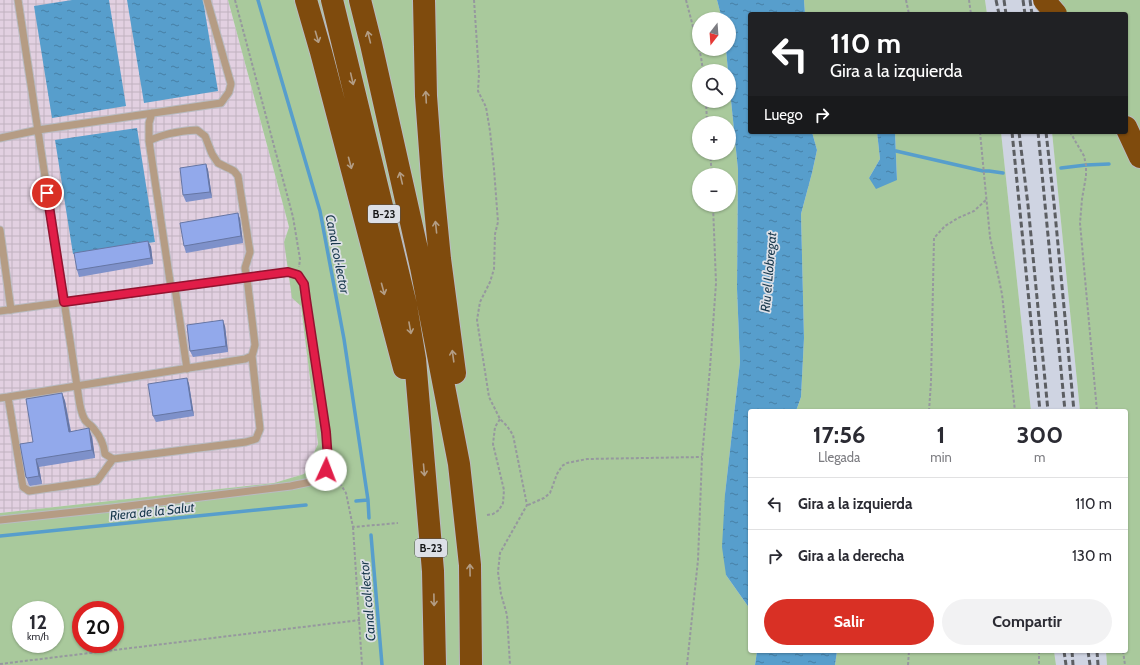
<!DOCTYPE html>
<html lang="es">
<meta charset="utf-8">
<style>
:root{--surface:#fff;--page:#f2f2f3;--text:#2b2b33;--muted:#7c7c81;--line:#e1e1e2;--accent:#d93025}
body{margin:0;font-family:Cabin,sans-serif;background:var(--page);color:var(--text);height:100vh;display:flex;flex-direction:column;font-size:15px;white-space:nowrap}
*{box-sizing:border-box;margin:0}
p{font-size:13px;color:var(--muted)}
.icon{flex:none;width:22px;height:22px;fill:none;stroke:currentColor;stroke-width:2;stroke-linecap:round;stroke-linejoin:round}
.map{position:relative;flex:1;overflow:hidden}
.side{position:absolute;left:748px;top:409px;width:380px;height:244px;display:flex;flex-direction:column;background:var(--surface);border-radius:4px;box-shadow:0 1px 3px #0004}
.side>*{flex:none}
.hud{position:absolute;left:748px;top:12px;width:380px;height:122px;border-radius:4px;box-shadow:0 1px 3px #0004;background:#202124;color:#fff;overflow:hidden}
.needle{width:26px;rotate:197deg}
.fabs{position:absolute;left:692px;top:12px;display:grid;gap:8px}
.fabs a{display:grid;place-items:center;width:44px;height:44px;border-radius:50%;background:var(--surface);box-shadow:0 1px 3px #0004;font-size:20px}
.speed{position:absolute;left:12px;top:601px;display:flex;gap:8px;font-size:20px;font-weight:700;text-align:center}
.speed>*{display:grid;place-content:center;width:52px;height:52px;border-radius:50%;background:var(--surface);box-shadow:0 1px 3px #0004;line-height:1}
.speed small{font-size:10px;font-weight:400}
.speed .limit{border:6px solid #d22;background:#fff;color:#111}
.pin{position:absolute;display:grid;place-items:center;width:34px;height:34px;color:#fff;margin:-17px;border:2px solid #fff;border-radius:50%;box-shadow:0 1px 4px #0007}
.me{position:absolute;width:44px;margin:-22px;rotate:2deg;stroke-linejoin:round;filter:drop-shadow(0 0 3px #0008)}
.turn{display:flex;align-items:center;gap:14px;height:84px;padding:0 16px;font-size:18px}
.turn .icon{width:52px;height:52px;stroke-width:2.5}
.turn b{display:block;font-size:28px;line-height:34px}
.then{display:flex;align-items:center;height:38px;padding:0 16px;background:#0003;gap:8px;font-size:15px}
.eta{display:flex;justify-content:space-evenly;align-items:center;height:68px;text-align:center}
.eta b{font-size:24px;font-weight:800;line-height:28px}
.button{display:flex;gap:8px;margin-top:auto;padding:8px 16px}
.button a{flex:1;height:46px;border-radius:24px;background:var(--accent);color:#fff;font-size:16px;font-weight:800;line-height:46px;text-align:center}
.button a+a{background:var(--page);color:var(--text)}
ul{padding:0;list-style:none}
li{display:flex;align-items:center;gap:12px;height:52px;padding:0 16px;border-top:1px solid var(--line)}
li div{flex:1}
li b{display:block;font-size:15px}
li em{font-style:normal}
.map>svg:first-child{display:block}
</style>
<div class="map">
<svg width="1140" height="665" viewBox="0 0 1140 665">
<defs>
<pattern id="industrial-grid" width="8" height="8" patternUnits="userSpaceOnUse"><rect width="8" height="8" fill="#e2d0e1"/><path d="M0 4h8M4 0v8" fill="none" stroke="#c1b2c0"/></pattern>
<pattern id="water-ripples" width="26" height="14" patternUnits="userSpaceOnUse"><rect width="26" height="14" fill="#579ecc"/><path d="M2 4q2-2 4 0t4 0M15 11q2-2 4 0t4 0" fill="none" stroke="#4780a5"/></pattern>
</defs>
<rect width="100%" height="100%" fill="#dde0e7"/>
<!-- built -->
<path fill="#cfd4e2" d="M985,0h52l2,14h-52z
M1001,132h51l28,279h-49z
M1054,651h52l1,14h-51z"/>
<!-- industrial -->
<path fill="url(#industrial-grid)" d="M0,0h228l53,197 8,30 -5,15 17,63 17,139 -14,30 -30,9 -274,30z"/>
<!-- green -->
<path fill="#a9c99c" fill-rule="evenodd" d="M228,0h489l5,19h-23v30h27l2,22h-29v30h30v-21l9,90 -1,119 3,73 -15,132 1,81 24,34v42h7l-2,14h-755v-152l274,-30 30,-9 14,-30 -17,-138 -9,-8 -8,-56 5,-15 -8,-30zM699,123h30v30h-30zM699,175h30v30h-30zM21,610h34v34h-34zM81,610h34v34h-34z
M804,0h181l2,14h-182z
M1037,0h103v665h-33l-1,-14h20v-240h-46l-28,-279h74v-118h-87z
M812,132h65l3,27 -11,19 28,2 -2,-48h106l30,279h-235l5,-14 3,-59 -3,-124 11,-41 5,-23z
M837,651h217l2,14h-221z"/>
<!-- water -->
<path fill="url(#water-ripples)" d="M72,0h37l17,106 -74,12 -18,-112z
M127,0h76l15,91 -74,12z
M717,0h87l1,14h-55v118h62l5,18 -5,23 -11,41 3,124 -3,59 -5,14h-46v198l-24,-34 -4,-28 3,-53 15,-132 -3,-73 1,-119 -9,-90v-9h-1l-2,-22h3v-30h-7z
M137,128l18,114 -82,12 -18,-114z
M877,132h18l2,48 -21,9 -7,-11 11,-19z
M757,651h80l-2,14h-80z"/>
<g fill="none" stroke-linecap="round" stroke-linejoin="round">
<!-- stream -->
<path stroke="#579ecc" stroke-width="3.5" d="M258,0l62,211 24,128 24,161 1,18
M896,151l87,20h6l14,2
M1061,168l25,-3 23,-1
M356,501l12,-1
M371,535l11,130
M0,536l306,-31"/>
<!-- service casing -->
<g stroke="#b9bbc1" stroke-width="9">
<path id="service" d="M152,113l-3,10v18l22,147
M0,138l38,-8 183,-27 8,-11 2,-8 -24,-84
M149,141c15,-8 32,-10 48,-11l8,6 7,18 6,9 16,8 4,5 12,76 -5,16 2,10 8,67 -3,11
M0,230l11,80
M175,288l12,81
M0,311l288,-39 10,3 6,9c6,39 11,78 17,116 2,15 10,58 5,70 -6,13 -24,13 -35,16l-179,22 -112,12
M8,397l15,90 6,4 68,-10 16,-22
M0,398l8,-1 237,-38 7,-3 8,73 -4,10 -10,3 -133,17 -8,-5c-1,-9 -5,-18 -11,-25 -3,-4 -7,-6 -9,-9 -6,-10 -6,-23 -8,-34l-59,-386"/>
</g>
<!-- motorway casing -->
<g stroke="#b9bbc1" stroke-width="24">
<path id="motorway" d="M306,0l15,52 83,316
M332,0l74,305 9,54 18,212 2,94
M360,0l11,44 50,223 38,197 11,101 1,100
M424,0l2,96 6,81 8,82 15,114
M1126,127l14,30"/>
</g>
<!-- path -->
<path stroke="#96989e" stroke-width="2" stroke-dasharray="3 2" stroke-linecap="butt" d="M235,0l58,217 7,42 -1,8
M474,0l5,74 -1,17 8,16 4,24 4,38 4,53 -3,12 -1,35 -4,13 -10,20 -3,18 12,77 11,22 7,7 6,9 14,70 -27,48 -2,19 3,22 6,21 3,50
M686,0l15,57 2,14
M906,0l3,14
M969,0l2,14
M706,101l1,22
M980,132l10,105 12,57 13,117
M1070,132l14,24 2,9v11l-4,23 -2,24 17,188
M710,153l2,22
M929,411l2,-29 3,-144 11,-12 13,-8 16,-7 13,-12
M330,480l11,5 5,8 7,34 45,-4
M528,505l16,-7 6,-5 7,-19 5,-8 5,-3 20,-4 115,-2
M487,515l6,-1 6,-4 4,-7 1,-13 -11,-46 2,-17 5,-8
M353,527l9,138
M1039,651v14
M1123,651l2,14
M0,664l360,-44
M687,665l11,-105 4,-103 8,-89 6,-85 -3,-78
M908,665l1,-14"/>
<!-- service -->
<use href="#service" stroke="#b59c84" stroke-width="7"/>
<!-- motorway -->
<use href="#motorway" stroke="#7f4b0d" stroke-width="22"/>
<!-- rail -->
<path stroke="#5c5e62" stroke-width="3" stroke-dasharray="6 3" stroke-linecap="butt" d="M996,0l3,14
M1004,0l2,14
M1023,0l2,14
M1030,0l2,14
M1012,132l28,279
M1019,132l9,73 20,206
M1038,132l27,279
M1046,132l8,71 20,208
M1064,651l2,14
M1072,651l1,14
M1088,651l2,14
M1097,651l1,14"/>
<!-- motorway-bridge casing -->
<g stroke="#b9bbc1" stroke-width="24" stroke-linecap="butt">
<path id="motorway-bridge" d="M1044,0l12,14"/>
</g>
<!-- motorway-bridge -->
<use href="#motorway-bridge" stroke="#7f4b0d" stroke-width="22"/>
</g>
<!-- wall -->
<path fill="#7e91ca" d="M206,164l2,6 4,28 -26,4 -3,-7z
M238,213l2,6 3,24 -57,10 -2,-7z
M148,241l3,6 2,17 -74,13 -2,-7z
M225,326l3,26 -35,5 -3,-6z
M187,378l2,6 5,32 -38,6 -3,-6z
M62,393l3,8 6,30 21,6 3,21 -56,9 3,17 -12,2 -1,-1 -3,-8z"/>
<!-- shaded-wall -->
<path fill="#6676a4" d="M206,164l2,6 4,28 -2,-6z
M238,213l2,6 3,24 -2,-7z
M148,241l3,6 2,17 -2,-6z
M223,320l2,6 3,26 -2,-6z
M187,378l2,6 5,32 -2,-6z
M62,393l3,8 7,39 -3,-8z
M89,428l3,9 3,21 -3,-8z
M36,459l3,8 3,17 -3,-8z"/>
<!-- building -->
<path fill="#92a9eb" stroke="#6676a4" d="M206,164l4,28 -27,3 -3,-27z
M238,213l3,23 -57,10 -4,-23z
M148,241l3,17 -74,12 -3,-17z
M223,320l3,26 -36,5 -3,-26z
M187,378l5,32 -39,6 -5,-32z
M62,393l7,39 20,-4 3,22 -56,9 3,17 -12,2 -1,-1 -6,-33 13,-2 -7,-43z"/>
<!-- one-way arrows -->
<defs><path id="oneway-shaft" d="M-6 0H5M1.5-3L5.5 0L1.5 3" fill="none" stroke-width="1.6" stroke-linecap="round" stroke-linejoin="round"/></defs>
<g stroke="#b39d85">
<use href="#oneway-shaft" transform="translate(317 37) rotate(74)"/>
<use href="#oneway-shaft" transform="translate(369 37) rotate(-104)"/>
<use href="#oneway-shaft" transform="translate(352 79) rotate(77)"/>
<use href="#oneway-shaft" transform="translate(426 97) rotate(-93)"/>
<use href="#oneway-shaft" transform="translate(350 163) rotate(75)"/>
<use href="#oneway-shaft" transform="translate(401 178) rotate(-103)"/>
<use href="#oneway-shaft" transform="translate(436 227) rotate(-96)"/>
<use href="#oneway-shaft" transform="translate(383 289) rotate(75)"/>
<use href="#oneway-shaft" transform="translate(410 328) rotate(80)"/>
<use href="#oneway-shaft" transform="translate(453 356) rotate(-98)"/>
<use href="#oneway-shaft" transform="translate(424 470) rotate(85)"/>
<use href="#oneway-shaft" transform="translate(470 570) rotate(-91)"/>
<use href="#oneway-shaft" transform="translate(434 600) rotate(89)"/>
</g>
<g fill="none" stroke-linecap="round" stroke-linejoin="round">
<!-- route casing -->
<g stroke="#92132f" stroke-width="10">
<path id="route" d="M47,193l17,109 224,-30 10,3 6,9 2,15 20,133 2,28 -2,10"/>
</g>
<!-- route -->
<use href="#route" stroke="#e11d48" stroke-width="7"/>
</g>
<g text-anchor="middle" stroke-width="3.5" stroke-linejoin="round" paint-order="stroke">
<!-- shield labels -->
<g fill="#dde0e7" stroke="#505155" stroke-width="1">
<rect x="368" y="205" width="32" height="18" rx="3"/>
<rect x="415" y="539" width="32" height="18" rx="3"/>
</g>
<g font-size="11" font-weight="bold" fill="#131416">
<text x="384" y="218">B-23</text>
<text x="431" y="552">B-23</text>
</g>
<!-- water labels -->
<g font-size="13" font-style="italic" fill="#19394d" stroke="#dde0e7">
<text transform="translate(338 254) rotate(79)" y="5">Canal col·lector</text>
<text transform="translate(768 272) rotate(-85)" y="5">Riu el Llobregat</text>
<text transform="translate(152 511) rotate(-6)" y="5">Riera de la Salut</text>
<text transform="translate(367 601) rotate(-95)" y="5">Canal col·lector</text>
</g>
</g>
</svg>
<div class="fabs">
<a><svg class="needle" viewBox="-14 -14 28 28"><path d="M0-13l5 13h-10z" fill="#e53935"/><path d="M0 13l5-13h-10z" fill="#7c7c81"/></svg></a>
<a><svg class="icon" aria-label="search" viewBox="0 0 24 24"><circle cx="10" cy="10" r="6"/><path d="M15 15l6 6"/></svg></a>
<a>+</a>
<a>−</a>
</div>
<div class="speed"><div>12<small>km/h</small></div><div class="limit">20</div></div>
<div class="pin" style="left:47px;top:193px;background:#d93025"><svg class="icon" aria-label="arrive" viewBox="0 0 24 24"><path d="M6 21V4h12l-3 4 3 4H6"/></svg></div>
<svg class="me" style="left:326px;top:470px" viewBox="-20 -20 40 40"><circle r="19" fill="#fff"/><path d="M0-13L10 11 0 6-10 11z" fill="#e11d48"/></svg>
<div class="hud">
<div class="turn"><svg class="icon" aria-label="left" viewBox="0 0 24 24"><path d="M17 20v-9H6M10 6l-5 5 5 5"/></svg><div><b>110 m</b>Gira a la izquierda</div></div>
<div class="then">Luego<svg class="icon" aria-label="right" viewBox="0 0 24 24"><path d="M7 20v-9h11M14 6l5 5-5 5"/></svg></div>
</div>
<section class="side">
<div class="eta">
<div><b>17:56</b><p>Llegada</p></div>
<div><b>1</b><p>min</p></div>
<div><b>300</b><p>m</p></div>
</div>
<ul>
<li><svg class="icon" aria-label="left" viewBox="0 0 24 24"><path d="M17 20v-9H6M10 6l-5 5 5 5"/></svg><div><b>Gira a la izquierda</b></div><em>110 m</em></li>
<li><svg class="icon" aria-label="right" viewBox="0 0 24 24"><path d="M7 20v-9h11M14 6l5 5-5 5"/></svg><div><b>Gira a la derecha</b></div><em>130 m</em></li>
</ul>
<div class="button"><a>Salir</a><a>Compartir</a></div>
</section>
</div>
